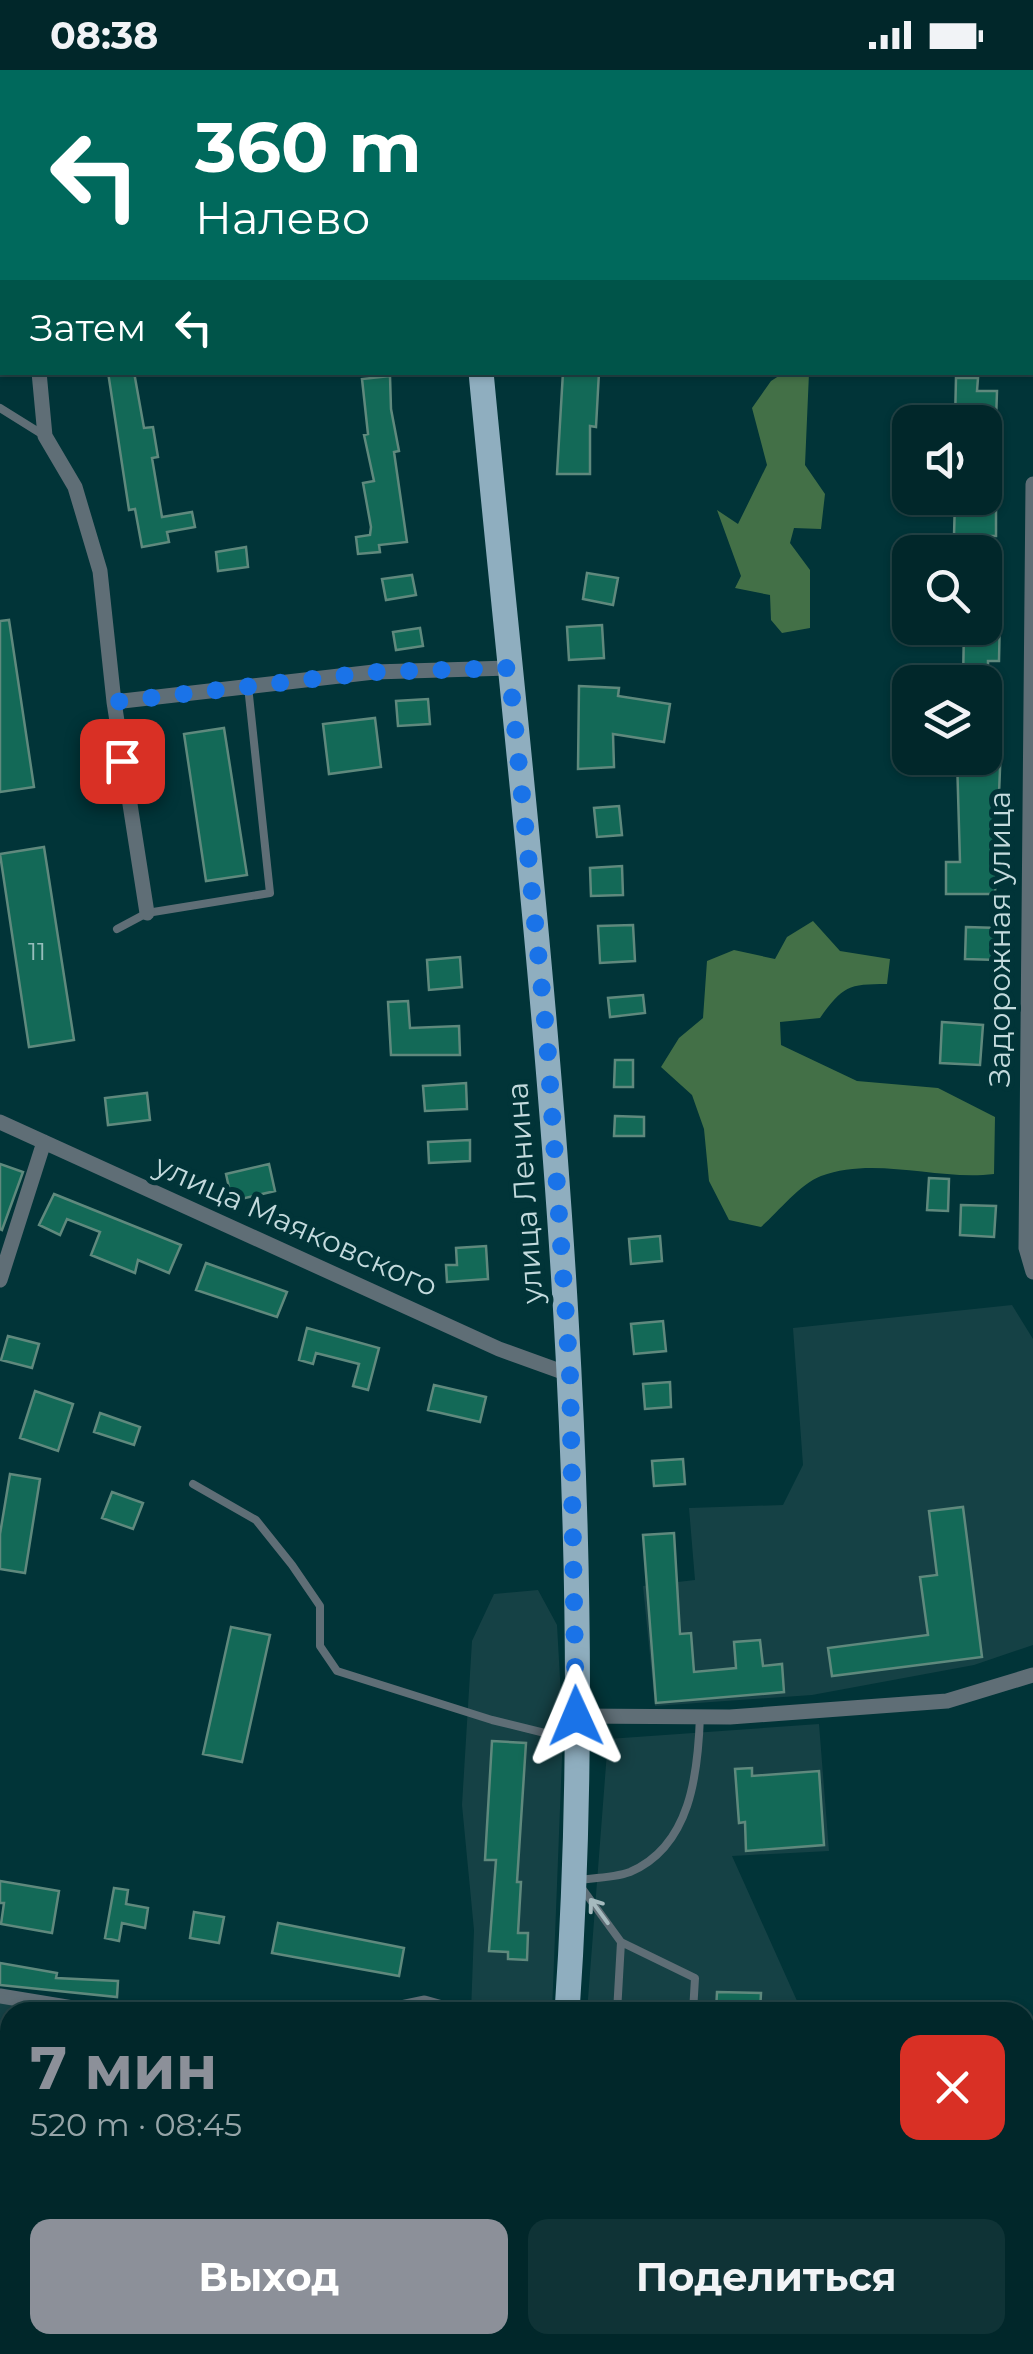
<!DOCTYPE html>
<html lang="ru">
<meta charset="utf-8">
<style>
:root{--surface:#01272a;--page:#0f3336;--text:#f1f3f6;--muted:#96a5a8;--line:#234447;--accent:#8c9099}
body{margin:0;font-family:Montserrat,sans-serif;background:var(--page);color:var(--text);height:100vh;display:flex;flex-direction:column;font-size:38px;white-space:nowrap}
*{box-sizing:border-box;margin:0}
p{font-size:32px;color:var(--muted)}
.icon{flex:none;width:55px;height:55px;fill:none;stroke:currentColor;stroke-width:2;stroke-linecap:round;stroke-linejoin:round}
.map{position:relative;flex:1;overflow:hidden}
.details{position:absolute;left:0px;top:1932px;width:1035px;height:352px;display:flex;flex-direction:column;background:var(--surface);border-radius:30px 30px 0 0;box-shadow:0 2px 8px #0004,0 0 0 2px var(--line)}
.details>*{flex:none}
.top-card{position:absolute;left:0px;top:0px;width:1035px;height:305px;box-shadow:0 2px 8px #0004,0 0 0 2px var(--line);background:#00695c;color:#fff;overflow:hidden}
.fabs{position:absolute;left:892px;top:335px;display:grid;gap:20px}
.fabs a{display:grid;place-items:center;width:110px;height:110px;border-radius:20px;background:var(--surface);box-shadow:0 2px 8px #0004,0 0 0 2px var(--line);font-size:50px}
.pin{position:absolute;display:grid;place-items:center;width:85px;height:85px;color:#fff;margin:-42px;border-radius:20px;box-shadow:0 5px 15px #0006}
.me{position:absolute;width:110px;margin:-55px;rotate:359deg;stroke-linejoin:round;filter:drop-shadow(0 0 8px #0008)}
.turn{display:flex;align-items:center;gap:35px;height:210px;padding:0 30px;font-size:45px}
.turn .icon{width:130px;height:130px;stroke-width:2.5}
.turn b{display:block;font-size:70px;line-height:85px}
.then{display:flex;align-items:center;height:95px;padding:0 30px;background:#0003;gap:20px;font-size:38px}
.round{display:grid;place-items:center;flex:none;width:105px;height:105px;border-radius:20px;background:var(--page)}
.summary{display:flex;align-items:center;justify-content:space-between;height:170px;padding:0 30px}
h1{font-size:60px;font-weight:700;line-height:75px;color:var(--accent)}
.action{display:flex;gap:20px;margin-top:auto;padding:20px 30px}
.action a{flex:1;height:115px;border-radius:20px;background:var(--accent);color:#fff;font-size:40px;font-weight:700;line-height:115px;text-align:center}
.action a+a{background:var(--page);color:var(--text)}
.status{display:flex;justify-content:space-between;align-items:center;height:70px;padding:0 50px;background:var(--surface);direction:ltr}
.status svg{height:28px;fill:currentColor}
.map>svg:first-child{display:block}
</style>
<div class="status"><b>08:38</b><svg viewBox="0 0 49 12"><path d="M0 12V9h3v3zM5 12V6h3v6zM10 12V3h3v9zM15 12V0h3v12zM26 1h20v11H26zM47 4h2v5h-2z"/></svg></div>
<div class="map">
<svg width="1033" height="2284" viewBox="0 0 1033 2284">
<rect width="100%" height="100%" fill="#013438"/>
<!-- built -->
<path fill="#154145" d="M1012,1235l21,34v306l-59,20 -162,30 -157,11 -12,-120 52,-6 -6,-72 94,-3 20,-40 -10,-137z
M538,1520l19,35 6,107 -11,280h-81l3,-82 -12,-125 10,-164 22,-47z
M819,1654l10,127 -97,5 70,156h-215l21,-273z
M0,1932l64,10h-54v333h186l-1,9h-195z"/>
<!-- forest -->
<path fill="#437047" d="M785,302l24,1 -4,92 20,29 -4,35 -27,-1 -4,15 20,27v58l-28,5 -11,-13 -1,-25 -35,-7 6,-12 -24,-66 21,14 29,-59 -15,-57 19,-27z
M813,851l27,30 50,8 -3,25c-39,0 -44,2 -67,34l-40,4 1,23 76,36 81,7 57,29 -1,57c-56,7 -118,-18 -173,2 -21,8 -43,36 -60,51l-32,-7 -20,-39 -5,-52 -12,-34 -31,-28 18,-29 24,-20 4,-57 27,-11 41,9 12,-22z"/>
<!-- building -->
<path fill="#136957" stroke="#5f897d" stroke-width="2.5" d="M108,302h26l10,56 9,-1 5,30 -6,1 10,59 30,-5 3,15 -28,5 2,10 -27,5 -7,-38 -6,1z
M563,302h36l-3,55 -6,-1v48h-33z
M390,306l1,33 8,42 -5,1 13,90 -28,3 1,7 -22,2 -2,-17 14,-2 1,-8 -8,-44 11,-2 -10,-46 4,-1 -6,-55z
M956,308h22l-1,13h20l-1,31h-41z
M955,429h41v37h-42z
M246,477l2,20 -30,4 -2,-19z
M985,493l16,1 -2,97h-11v21h-25l1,-54h21z
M587,503l31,5 -5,27 -30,-6z
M412,505l4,20 -30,5 -4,-21z
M9,550l25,167 -34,5v-171z
M602,555l2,33 -35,2 -2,-33z
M420,558l3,18 -27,4 -3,-18z
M579,616l40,2 -1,8 52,8 -6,38 -51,-8 1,33 -36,2z
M428,629l2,25 -32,2 -2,-25z
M375,648l6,49 -52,7 -6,-50z
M1002,649l-7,175h-49v-32h14l-3,-104h28v-38z
M224,658l23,147 -41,6 -22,-147z
M619,736l3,29 -25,2 -3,-29z
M44,777l30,193 -45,7 -29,-193z
M622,796l1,29 -32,1 -1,-28z
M633,855l2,36 -35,2 -2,-37z
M966,857l33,1 -1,32 -33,-1z
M460,887l2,30 -33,3 -2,-30z
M643,925l2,18 -35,4 -2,-19z
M408,931l2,27 49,-2 1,29h-69l-3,-53z
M942,952l41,3 -3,40 -40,-2z
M615,990h18v27h-19z
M466,1013l1,26 -42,2 -2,-25z
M147,1023l3,27 -42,5 -3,-27z
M615,1046l29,1v19h-30z
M470,1070v21l-41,2 -1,-21z
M0,1094l23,8 -21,58 -2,-1z
M269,1094l6,27 -43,10 -6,-27z
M929,1108l20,1 -1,32 -21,-1z
M54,1124l127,51 -12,28 -31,-13 -3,13 -44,-18 9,-23 -33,-13 -7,16 -21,-10z
M961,1135l35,1 -2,31 -34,-2z
M660,1166l2,25 -31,3 -2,-25z
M486,1176l2,33 -41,3 -1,-17h11l-1,-17z
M206,1193l81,29 -10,25 -81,-27z
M663,1251l3,30 -32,3 -3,-30z
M307,1258l72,20 -11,42 -15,-4 6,-22 -43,-11 -3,11 -14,-4z
M8,1266l31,8 -7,24 -31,-8z
M670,1312l1,25 -26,2 -2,-25z
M434,1315l52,12 -6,25 -52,-12z
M35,1321l38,13 -15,47 -38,-13z
M100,1343l40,14 -6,18 -40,-13z
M683,1389l2,25 -31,2 -2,-25z
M10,1404l30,5 -15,94 -25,-4v-35z
M112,1422l31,11 -10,26 -31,-11z
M963,1437l19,150 -150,19 -4,-28 100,-13 -8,-58 17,-2 -8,-64z
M674,1463l6,101 11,-1 3,39 42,-4 -2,-26 26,-2 3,26 19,-2 2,28 -128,11 -13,-168z
M231,1557l39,8 -28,127 -39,-8z
M492,1671l34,2 -9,139h4l-3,51h10l-1,27 -19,-1v-7l-19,-1 7,-91h-11z
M752,1698v8l67,-5 5,74 -78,6 -1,-29 -6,1 -4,-54z
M0,1811l59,10 -7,42 -51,-9 3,-21h-4z
M114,1818l14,2 -2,14 22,4 -3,20 -23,-5 -3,18 -14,-3z
M194,1842l30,5 -5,26 -29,-5z
M278,1853l126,25 -5,28 -127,-23z
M0,1893l57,10 -1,5 62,3 -1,16 -117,-12z
M717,1922l44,1 -1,19h-44z"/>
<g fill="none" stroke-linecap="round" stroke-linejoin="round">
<!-- lane -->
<path stroke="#5f6e76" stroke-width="8" d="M0,338l45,28
M117,859l30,-16 123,-20 -22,-207
M193,1414l63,36 36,45 28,41v40l17,25 155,49 81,20
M621,1872l74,36 -2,34
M617,1942l4,-70 -45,-62c17,-2 38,-2 54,-8 61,-26 68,-99 70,-156"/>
<!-- street -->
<path stroke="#5f6e76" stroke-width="15" d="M39,302l6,64 30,51 25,84 14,131 33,211
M1033,414l-7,764 7,24
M114,632l260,-30 135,-4
M0,1052l499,227 72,26
M0,1210l44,-138
M576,1646l154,1 217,-16 86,-26
M0,1926l97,16
M381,1942l43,-9 32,9
M430,2284l1,-9"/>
<!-- primary -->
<path stroke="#8faebf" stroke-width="25" d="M451,0v2
M481,302c52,545 124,1093 86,1640
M536,2284l1,-9"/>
</g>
<!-- one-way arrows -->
<defs><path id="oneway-shaft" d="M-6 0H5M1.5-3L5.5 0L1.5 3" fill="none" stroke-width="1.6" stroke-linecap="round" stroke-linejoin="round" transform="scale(2.5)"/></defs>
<use stroke="#a5babe" href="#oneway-shaft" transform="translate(599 1841) rotate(-126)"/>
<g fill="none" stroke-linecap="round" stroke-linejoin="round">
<!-- route -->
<path stroke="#1a73e8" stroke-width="18" stroke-dasharray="0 32.4" d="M122,691l-8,-59 260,-30 135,-4 38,372 23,335 6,341"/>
</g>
<g text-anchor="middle" stroke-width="10" stroke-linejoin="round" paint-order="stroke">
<!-- number labels -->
<g font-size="25" fill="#97bebc">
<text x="37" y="890">11</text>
</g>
<!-- street labels -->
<g font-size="30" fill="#c3dadd" stroke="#013438">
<text transform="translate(1000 869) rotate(-90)" y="10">Задорожная улица</text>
<text transform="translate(525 1123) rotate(-94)" y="10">улица Ленина</text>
<text transform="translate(296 1156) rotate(24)" y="10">улица Маяковского</text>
</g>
</g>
</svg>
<div class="fabs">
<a><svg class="icon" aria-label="sound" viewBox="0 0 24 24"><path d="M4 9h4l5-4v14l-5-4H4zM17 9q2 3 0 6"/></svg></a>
<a><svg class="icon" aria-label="search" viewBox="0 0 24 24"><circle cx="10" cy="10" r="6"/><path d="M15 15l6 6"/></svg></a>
<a><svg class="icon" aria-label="layers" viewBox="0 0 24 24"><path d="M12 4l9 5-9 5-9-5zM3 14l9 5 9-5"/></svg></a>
</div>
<div class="pin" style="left:122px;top:691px;background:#d93025"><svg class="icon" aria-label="arrive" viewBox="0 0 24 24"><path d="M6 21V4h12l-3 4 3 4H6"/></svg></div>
<svg class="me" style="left:576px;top:1646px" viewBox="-20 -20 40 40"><path d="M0-17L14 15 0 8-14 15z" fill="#1a73e8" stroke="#fff" stroke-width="4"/></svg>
<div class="top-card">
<div class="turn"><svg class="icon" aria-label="left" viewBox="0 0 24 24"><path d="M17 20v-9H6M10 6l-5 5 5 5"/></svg><div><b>360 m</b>Налево</div></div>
<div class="then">Затем<svg class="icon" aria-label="left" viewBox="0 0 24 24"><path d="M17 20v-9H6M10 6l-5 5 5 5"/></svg></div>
</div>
<section class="details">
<div class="summary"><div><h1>7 мин</h1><p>520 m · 08:45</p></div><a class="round" style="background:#d93025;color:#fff"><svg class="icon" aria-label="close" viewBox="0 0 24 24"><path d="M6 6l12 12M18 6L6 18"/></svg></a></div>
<div class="action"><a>Выход</a><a>Поделиться</a></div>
</section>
</div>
